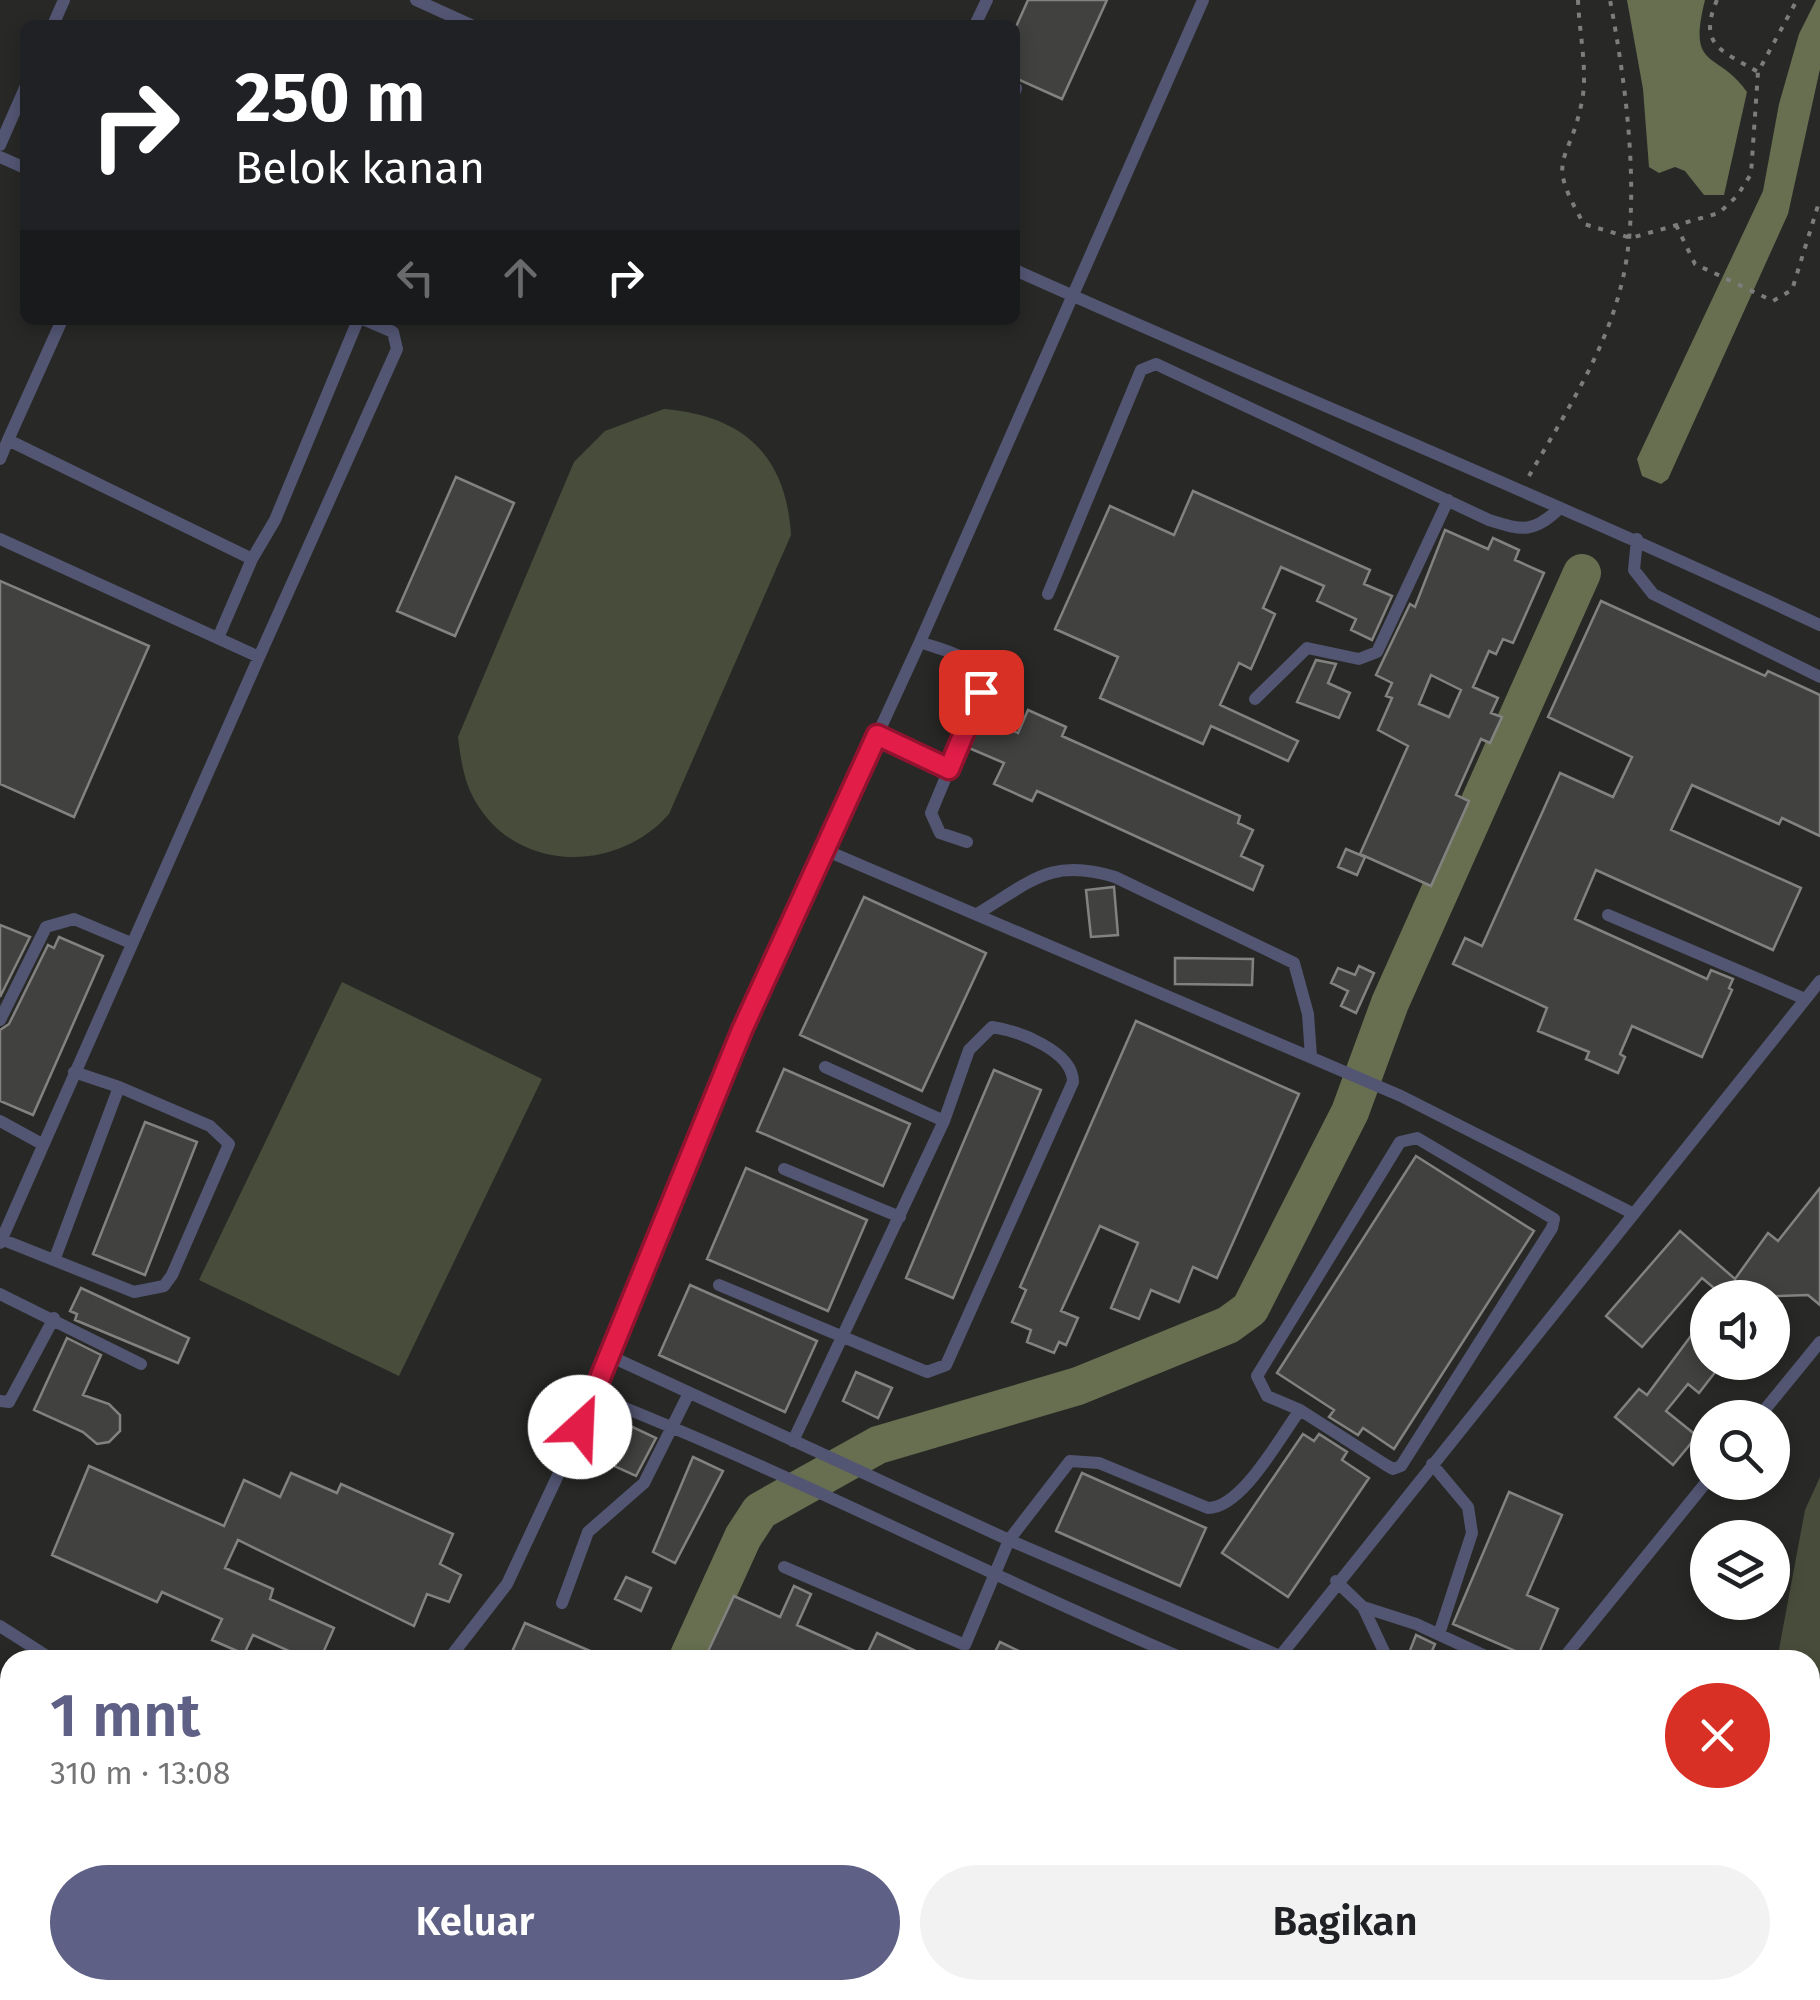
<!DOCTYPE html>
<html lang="id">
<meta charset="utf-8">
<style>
:root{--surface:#fff;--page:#f2f2f2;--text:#202124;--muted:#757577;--accent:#5e6185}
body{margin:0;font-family:"Fira Sans",sans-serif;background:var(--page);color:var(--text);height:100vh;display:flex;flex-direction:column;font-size:38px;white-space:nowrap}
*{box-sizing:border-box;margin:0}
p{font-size:32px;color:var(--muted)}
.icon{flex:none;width:55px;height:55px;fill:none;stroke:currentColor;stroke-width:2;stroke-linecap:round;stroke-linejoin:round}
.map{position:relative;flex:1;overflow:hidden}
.side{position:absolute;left:0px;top:1650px;width:1820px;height:350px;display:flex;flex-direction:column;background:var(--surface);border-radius:30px 30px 0 0;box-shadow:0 5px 15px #0003}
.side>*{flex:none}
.guide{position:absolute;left:20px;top:20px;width:1000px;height:305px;border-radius:15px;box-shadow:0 5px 15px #0003;background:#202124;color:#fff;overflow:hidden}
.controls{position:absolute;left:1690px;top:1280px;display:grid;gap:20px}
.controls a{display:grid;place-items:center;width:100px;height:100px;border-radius:50%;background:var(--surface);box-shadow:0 5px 15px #0003;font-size:50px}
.pin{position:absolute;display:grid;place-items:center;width:85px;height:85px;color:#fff;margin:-42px;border-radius:20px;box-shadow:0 5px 15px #0006}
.me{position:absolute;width:110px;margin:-55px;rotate:25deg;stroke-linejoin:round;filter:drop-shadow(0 0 8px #0008)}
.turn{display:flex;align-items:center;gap:35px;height:210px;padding:0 50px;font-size:45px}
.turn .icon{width:130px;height:130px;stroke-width:2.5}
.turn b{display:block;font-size:70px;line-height:85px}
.lanes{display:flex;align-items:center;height:95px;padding:0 50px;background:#0003;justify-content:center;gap:50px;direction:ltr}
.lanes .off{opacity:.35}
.round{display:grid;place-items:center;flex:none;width:105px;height:105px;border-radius:52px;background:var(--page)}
.overview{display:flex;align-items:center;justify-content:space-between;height:170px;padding:0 50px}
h1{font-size:60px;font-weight:600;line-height:75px;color:var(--accent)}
.button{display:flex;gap:20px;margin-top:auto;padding:20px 50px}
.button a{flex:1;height:115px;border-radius:60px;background:var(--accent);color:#fff;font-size:40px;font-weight:600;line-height:115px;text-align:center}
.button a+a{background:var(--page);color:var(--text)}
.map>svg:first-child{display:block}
</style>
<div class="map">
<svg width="1820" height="2000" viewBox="0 0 1820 2000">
<rect width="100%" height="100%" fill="#282926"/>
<!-- green -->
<path fill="#484d3b" d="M664,409c80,7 122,46 127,126l-122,279c-51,58 -149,60 -192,-10 -13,-21 -16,-43 -19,-67l116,-275 31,-31z
M342,982l200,97 -143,297 -200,-96z
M1820,1477v485l-10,3v-305h-33l28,-150z
M1532,1990h242l-6,10h-238z"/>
<!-- water -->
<path fill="#676f50" d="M1627,0h78c-18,72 12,49 42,92l-23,103h-20l-19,-24 -10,-4 -16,6 -10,-6 -6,-78z
M1816,0h4v69l-32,145 -120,265 -7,5 -19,-8 -5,-17 126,-268 16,-87 20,-70z
M1820,1774v73l-10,3v-66z
M1642,1990h39l-3,10h-40z"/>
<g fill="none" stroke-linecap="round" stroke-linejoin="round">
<!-- river -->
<path stroke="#676f50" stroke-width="38" d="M687,1660l56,-123 17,-26 118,-66 200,-59 150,-61 22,-16 100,-197 40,-109 192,-430
M382,2000l5,-10
M1801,2000l7,-10"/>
</g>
<!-- building -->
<path fill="#41423f" stroke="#828380" stroke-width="2.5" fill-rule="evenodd" d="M1028,0h79l-45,99 -47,-21v-49z
M456,477l58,26 -59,133 -58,-25z
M1193,491l177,79 -6,14 28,12 -20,44 -21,-10 5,-11 -39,-18 7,-15 -43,-19 -18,41 12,6 -24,55 -12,-6 -19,42 78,36 -10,20 -77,-35 -8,18 -103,-46 18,-41 -63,-28 55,-123 64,29z
M1445,530l43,19 5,-11 26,12 -4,10 29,13 -31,70 -10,-4 -7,15 -7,-3 -16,36 25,11 -7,15 11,4 -12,26 -9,-4 -25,56 13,6 -38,85 -71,-32 48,-108 -30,-16 14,-32 -6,-2 6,-13 -16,-8 34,-71 5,3zM1431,675l30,15 -12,27 -30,-13z
M0,581l149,65 -75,171 -74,-33z
M1601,601l164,75 3,-5 52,24v141l-38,-18 -3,6 -87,-39 -21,45 130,58 -28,62 -177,-80 -21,49 132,60 4,-9 22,9 -4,9 3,2 -30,67 -70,-31 -12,28 5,3 -7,16 -32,-14 3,-7 -51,-21 9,-23 -94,-44 12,-26 17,8 78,-173 53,24 19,-40 -84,-40z
M1316,660l20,4 -8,19 22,10 -11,25 -42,-16z
M1028,710l38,17 -4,9 178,80 -2,7 15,7 -12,26 22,10 -10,24 -216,-99 -5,10 -38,-17 10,-21 -35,-15 13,-31 36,16z
M1346,849l19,8 -8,18 -19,-8z
M1114,887l4,48 -27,2 -5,-47z
M864,897l122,56 -64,138 -122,-56z
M0,925l30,12 -30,60z
M59,937l44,19 -70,159 -33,-14v-71l9,-6 39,-79 6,3z
M1175,958l78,1 -1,26 -77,-1z
M1359,966l15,7 -18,40 -15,-7 7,-15 -17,-8 7,-15 17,7z
M1136,1021l163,73 -82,184 -24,-11 -14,35 -28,-12 -12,29 -28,-11 27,-65 -38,-17 -39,85 17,7 -12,27 -7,-3 -5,11 -27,-11 4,-12 -19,-8 14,-32 -6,-3z
M784,1069l126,55 -27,62 -126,-55z
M994,1070l47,20 -88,208 -47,-20z
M145,1122l52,20 -52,133 -52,-21z
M1416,1156l118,75 -140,218 -31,-21 -5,7 -29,-18 5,-7 -57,-37z
M746,1168l121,52 -39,91 -121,-52z
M1820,1188v117l-12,-10 -82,3 -24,-20 -60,69 -36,-31 74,-85 55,48 33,-46 10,8z
M690,1285l127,56 -32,71 -126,-57z
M81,1288l108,50 -11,25 -103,-43 2,-6 -7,-3z
M1708,1313v49h15l-24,31 -11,-9 -22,27 31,25 -24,29 -58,-48 24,-28 8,6z
M67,1338l34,17 -18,40 26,9 11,11v16l-11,11 -12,2 -14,-12 -49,-22z
M856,1372l36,16 -14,30 -35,-17z
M624,1423l32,15 -20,38 -31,-14z
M1303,1434l11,7 5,-7 28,18 -5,8 27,18 -81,119 -66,-44z
M693,1457l30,14 -48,92 -22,-11z
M89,1466l135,60 20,-46 36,17 11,-24 46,20 4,-9 112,50 -13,30 21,11 -12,27 -22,-8 -13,32 -176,-86 -13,28 48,21 -3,10 64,29 -14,32h-11l-56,-25 -9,19 -32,-14 10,-21 -60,-27 -5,10 -105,-47z
M1082,1473l124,55 -26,58 -124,-55z
M1509,1492l53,23 -35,80 31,14 -22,51 -83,-36z
M626,1577l25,11 -10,23 -26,-12z
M794,1586l17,8 -14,31 69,31 11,-23 58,27h-231l30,-64 46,21z
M525,1623l86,37h-87l-13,-6z
M1416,1635l19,9 -7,16 -19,-7z
M1000,1642l38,18h-47z"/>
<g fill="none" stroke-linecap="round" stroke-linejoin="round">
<!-- path -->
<path stroke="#7d7d7b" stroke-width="4" stroke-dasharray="5 8" stroke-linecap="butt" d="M1578,0c1,31 10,71 4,101 -13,66 -38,54 2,123l47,14 88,-25 18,-17 14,-22 7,-102 39,-72
M1717,0c-20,46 6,51 41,72
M1676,225l19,39 78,37 19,-11 28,-91
M1529,476c34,-59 74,-120 91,-186 23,-83 6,-206 -10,-290
M1810,1764l10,-39
M1810,1932l10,-3
M1732,2000l6,-10"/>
<!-- service -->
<path stroke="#535673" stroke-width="12" d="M416,0l55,25
M53,25l11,-25
M975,25l12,-25
M1015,91l1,-3
M0,145l25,-57
M0,157l25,11
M1015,270c267,120 539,231 805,355
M62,320l-54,120 244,119 23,-39 83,-200
M0,459l8,-19
M0,539l259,118 138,-308 -4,-17 -28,-12
M1637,539l-3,31 19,24 167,83
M1048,594l93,-224 15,-6 333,156c35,11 44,13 71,-12
M218,638l34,-79
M920,642c24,9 70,16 61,50l-50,121 9,20 27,9
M1255,699l52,-51 52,11 18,-7 71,-152
M877,735l72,34
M825,850l576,246 233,118
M977,914c54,-32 73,-57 138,-37l179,86 14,51 3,43
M1608,915l197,84
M0,1020l46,-93 28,-8 57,24
M74,1072l45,15
M0,1121l42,23
M784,1169l116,48
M1,1239l133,53 30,-6 8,-11 57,-131 -19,-18 -91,-39 -64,171
M0,1243l259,-586
M719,1285l208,87 19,-7 127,-283c0,-31 -54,-51 -81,-55l-23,23 -25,71 -119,-54
M0,1294l141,70
M612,1357l397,183 271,116
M595,1396c201,79 393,180 592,264
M0,1401l9,1 45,-84
M1758,1418l62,-76
M793,1441l151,-320
M1432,1464l36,43 4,26 -33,101
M784,1567l181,78 44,-105 61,-79 29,2 109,45c34,0 72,-71 92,-98l86,55 7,4 8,-3 151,-238 2,-9 -137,-81 -17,4 -143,234 10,20 33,14
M1336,1581l27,26 53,17 78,36
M562,1603l26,-71 56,-49 45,-90
M1363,1607l25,53
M0,1626l53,34
M448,1660l59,-76 88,-188 147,-366 178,-388 283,-642
M1277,1660l543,-679
M1562,1660l146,-180
M564,2000l4,-10
M692,2000l4,-10
M813,2000l4,-10
M1075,2000l17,-10"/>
<!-- minor -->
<path stroke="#535673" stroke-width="25" d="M0,1793l10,12
M1442,1999l4,1
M70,2000l7,-10
M1239,2000l3,-10"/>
</g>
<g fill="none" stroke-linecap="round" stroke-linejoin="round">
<!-- route casing -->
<g stroke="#92132f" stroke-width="25">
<path id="route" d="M580,1427l162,-397 135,-295 72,34 32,-77"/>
</g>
<!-- route -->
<use href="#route" stroke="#e11d48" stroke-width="18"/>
</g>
</svg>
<div class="controls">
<a><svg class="icon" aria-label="sound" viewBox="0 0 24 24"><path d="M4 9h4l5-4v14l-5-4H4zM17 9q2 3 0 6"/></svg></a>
<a><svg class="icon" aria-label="search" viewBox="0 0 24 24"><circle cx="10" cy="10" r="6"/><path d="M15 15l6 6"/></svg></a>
<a><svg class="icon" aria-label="layers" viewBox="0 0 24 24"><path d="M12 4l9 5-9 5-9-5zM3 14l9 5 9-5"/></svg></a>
</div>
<div class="pin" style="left:981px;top:692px;background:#d93025"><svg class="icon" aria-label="arrive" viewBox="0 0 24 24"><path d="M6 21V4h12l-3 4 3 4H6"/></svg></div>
<svg class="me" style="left:580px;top:1427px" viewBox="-20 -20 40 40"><circle r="19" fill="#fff"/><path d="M0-13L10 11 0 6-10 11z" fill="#e11d48"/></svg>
<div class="guide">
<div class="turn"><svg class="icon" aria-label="right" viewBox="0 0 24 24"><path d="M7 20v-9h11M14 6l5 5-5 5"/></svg><div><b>250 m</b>Belok kanan</div></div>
<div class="lanes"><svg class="icon off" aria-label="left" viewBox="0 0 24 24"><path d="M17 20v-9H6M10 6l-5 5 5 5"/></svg><svg class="icon off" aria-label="ahead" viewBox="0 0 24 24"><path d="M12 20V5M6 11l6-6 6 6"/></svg><svg class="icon" aria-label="right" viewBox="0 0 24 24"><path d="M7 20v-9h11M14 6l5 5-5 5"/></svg></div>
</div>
<section class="side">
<div class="overview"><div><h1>1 mnt</h1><p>310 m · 13:08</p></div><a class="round" style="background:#d93025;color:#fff"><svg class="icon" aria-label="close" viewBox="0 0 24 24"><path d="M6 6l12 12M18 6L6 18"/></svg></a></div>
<div class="button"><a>Keluar</a><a>Bagikan</a></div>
</section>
</div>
